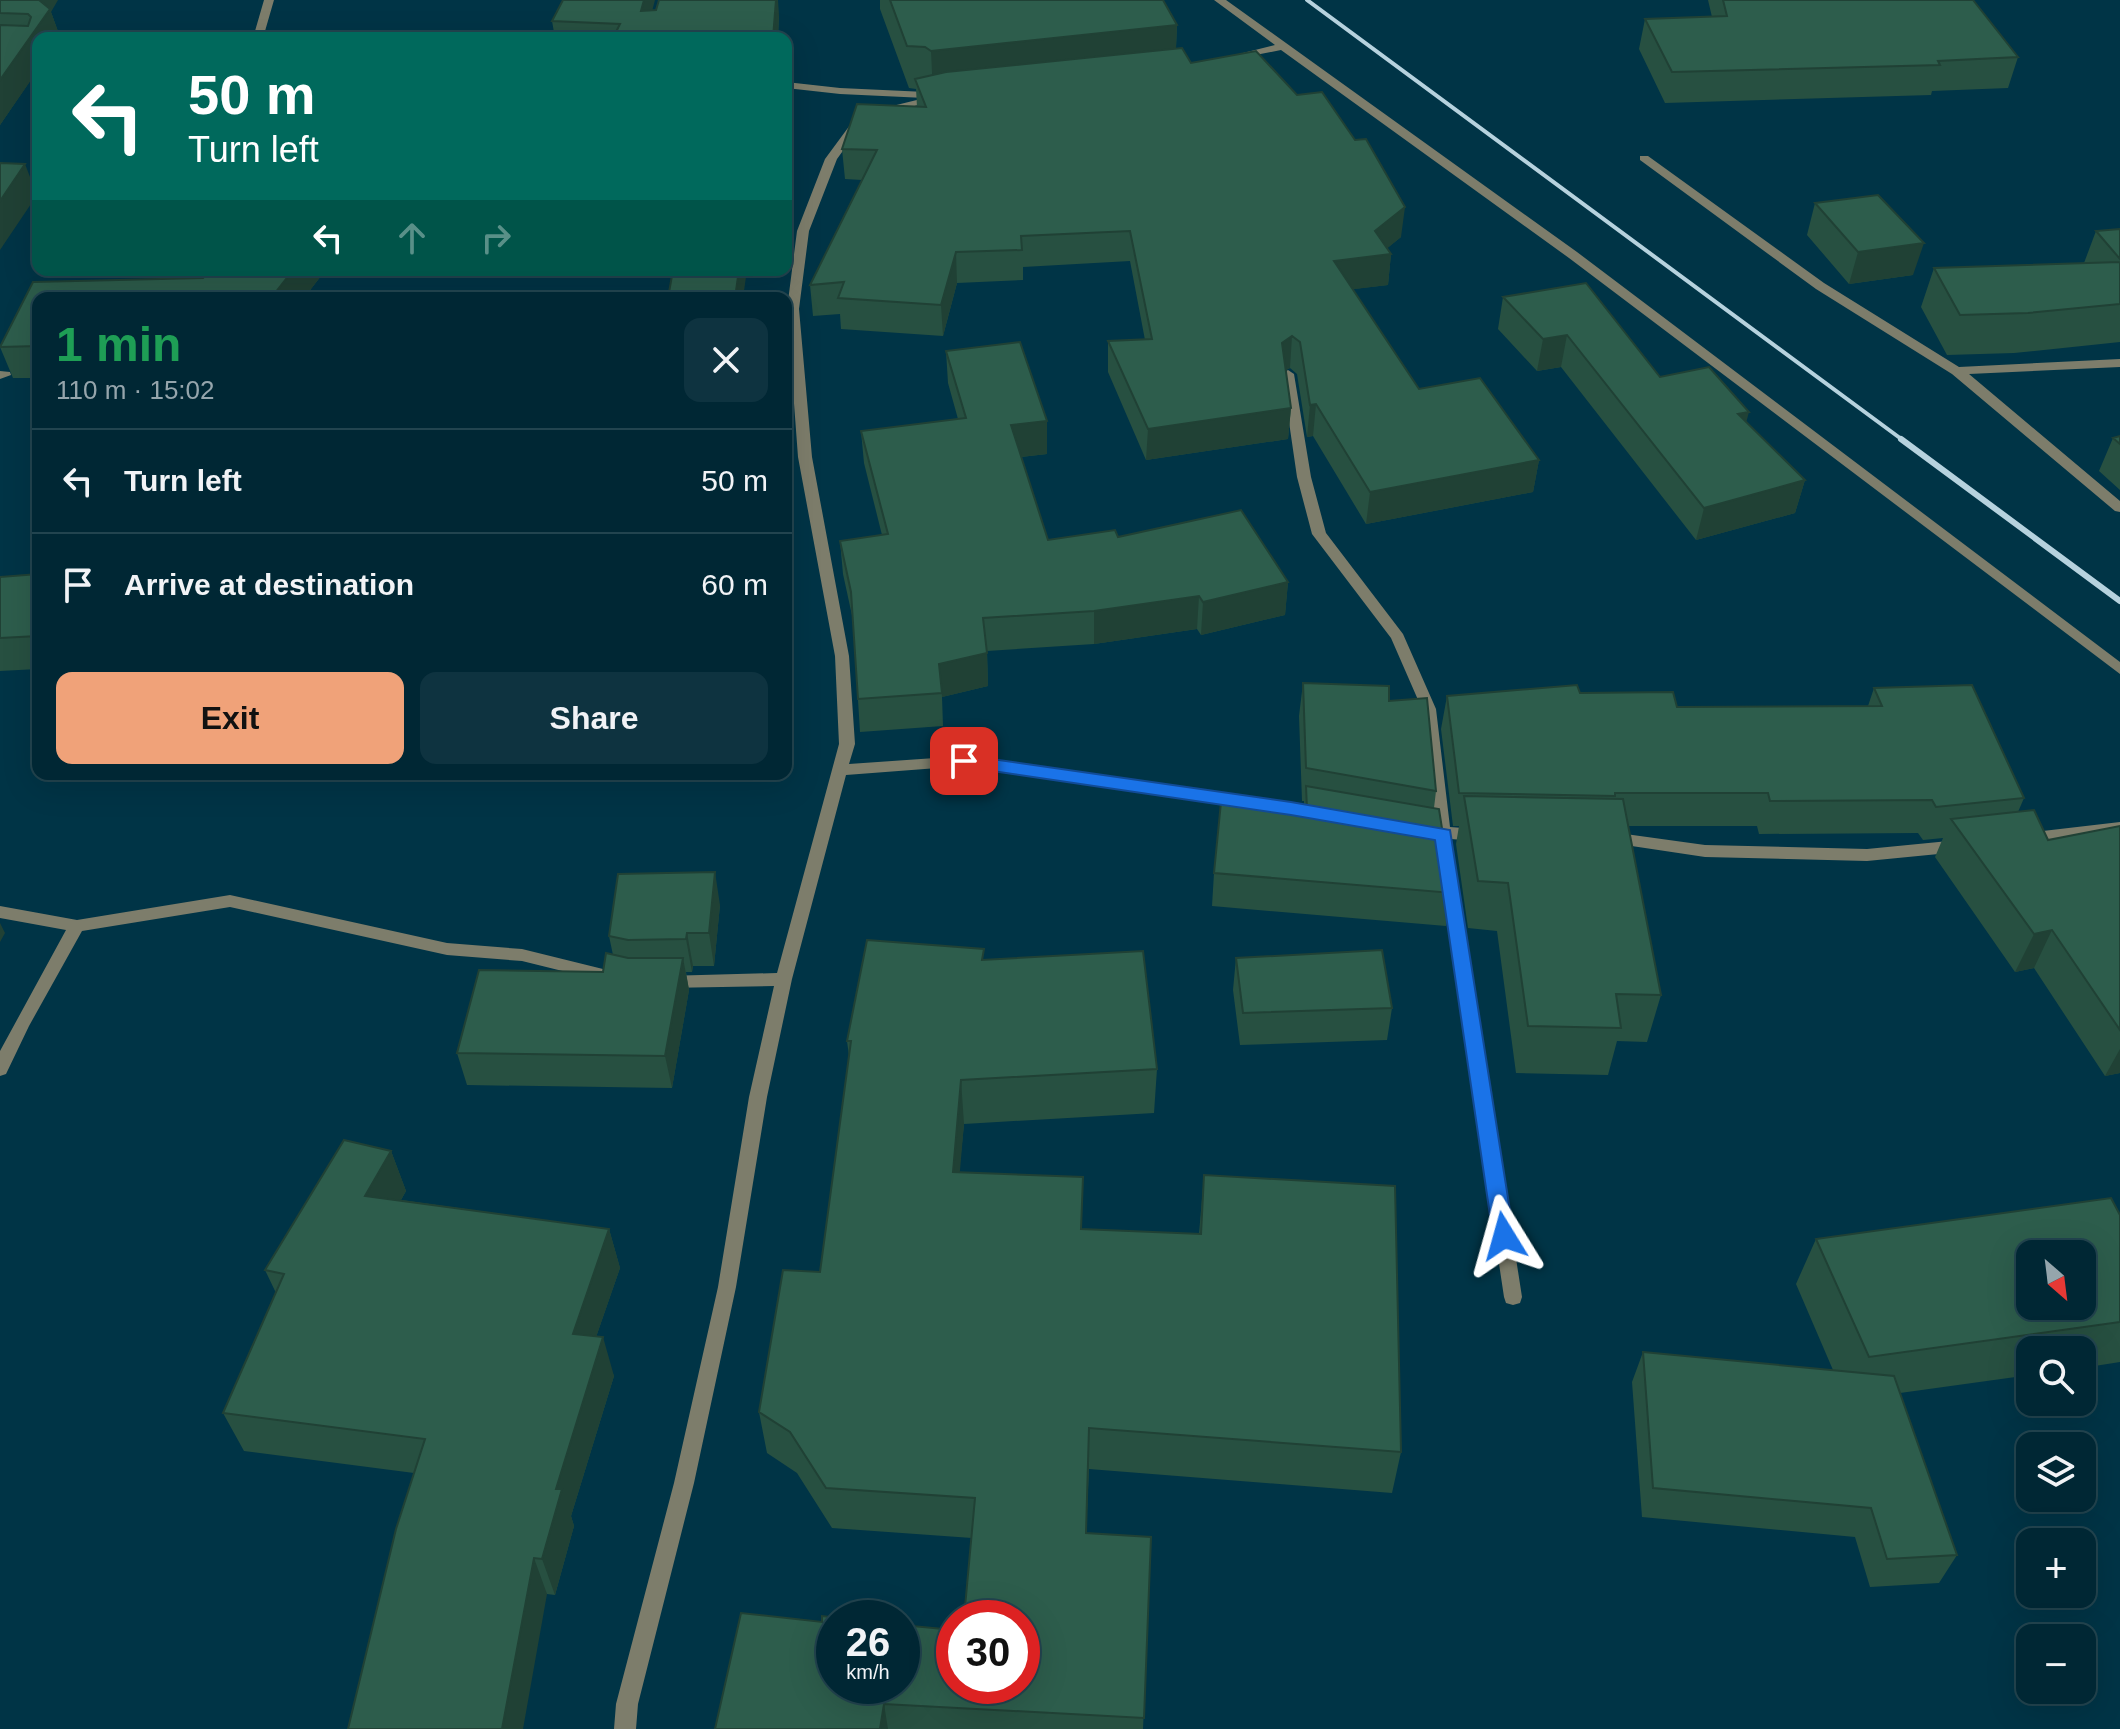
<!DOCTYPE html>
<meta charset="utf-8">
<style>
:root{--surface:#002734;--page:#0e3340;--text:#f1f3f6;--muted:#95a5ac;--line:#22444f;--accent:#f0a279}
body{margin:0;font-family:Helvetica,sans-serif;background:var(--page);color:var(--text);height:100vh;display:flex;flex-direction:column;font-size:30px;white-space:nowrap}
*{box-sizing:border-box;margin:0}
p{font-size:26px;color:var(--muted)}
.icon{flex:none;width:44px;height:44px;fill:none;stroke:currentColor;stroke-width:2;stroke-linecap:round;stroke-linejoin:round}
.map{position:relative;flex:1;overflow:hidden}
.sheet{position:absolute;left:32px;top:292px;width:760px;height:488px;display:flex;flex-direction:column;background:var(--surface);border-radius:16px;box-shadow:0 8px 32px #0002,0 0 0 2px var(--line)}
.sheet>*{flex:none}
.banner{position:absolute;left:32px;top:32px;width:760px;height:244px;border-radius:16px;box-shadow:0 8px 32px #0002,0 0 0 2px var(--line);background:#00695c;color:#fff;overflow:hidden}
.needle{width:52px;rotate:152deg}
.controls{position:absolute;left:2016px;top:1240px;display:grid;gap:16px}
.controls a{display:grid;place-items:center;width:80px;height:80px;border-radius:16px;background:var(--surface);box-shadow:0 8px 32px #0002,0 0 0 2px var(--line);font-size:40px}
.speed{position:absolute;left:816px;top:1600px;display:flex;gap:16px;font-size:40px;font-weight:700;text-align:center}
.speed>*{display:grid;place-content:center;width:104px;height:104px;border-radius:50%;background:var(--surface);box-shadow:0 8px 32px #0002,0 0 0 2px var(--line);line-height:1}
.speed small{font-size:20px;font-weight:400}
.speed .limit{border:12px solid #d22;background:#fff;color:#111}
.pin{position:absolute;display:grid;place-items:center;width:68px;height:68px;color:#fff;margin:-34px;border-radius:16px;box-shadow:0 4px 12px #0006}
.me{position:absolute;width:88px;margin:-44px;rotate:352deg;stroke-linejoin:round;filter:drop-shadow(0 0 6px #0008)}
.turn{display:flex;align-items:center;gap:28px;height:168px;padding:0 24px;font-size:36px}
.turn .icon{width:104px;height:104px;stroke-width:2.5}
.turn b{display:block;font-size:56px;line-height:68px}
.lanes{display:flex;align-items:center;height:76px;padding:0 24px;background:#0003;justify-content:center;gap:40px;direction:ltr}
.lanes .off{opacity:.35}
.round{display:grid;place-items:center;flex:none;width:84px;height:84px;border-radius:16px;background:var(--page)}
.head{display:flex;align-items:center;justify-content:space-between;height:136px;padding:0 24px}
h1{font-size:48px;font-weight:700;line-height:60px;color:#1e9e55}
.button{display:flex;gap:16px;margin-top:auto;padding:16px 24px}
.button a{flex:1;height:92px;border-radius:16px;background:var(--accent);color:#111;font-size:32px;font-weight:700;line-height:92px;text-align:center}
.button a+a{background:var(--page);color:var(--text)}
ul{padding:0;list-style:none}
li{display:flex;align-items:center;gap:24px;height:104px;padding:0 24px;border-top:2px solid var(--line)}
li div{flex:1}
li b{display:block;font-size:30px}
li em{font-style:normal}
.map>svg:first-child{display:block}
</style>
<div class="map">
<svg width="2120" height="1729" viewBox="0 0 2120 1729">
<rect width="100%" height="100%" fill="#003446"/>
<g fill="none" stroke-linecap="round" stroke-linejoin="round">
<!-- minor -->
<path fill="#7d7d6b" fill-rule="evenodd" d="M264,0h10l-11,38h-10z
M1214,0h12l351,252 543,410v12l-551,-416 -288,-208 -46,9v-4l40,-10z
M786,82l54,6 86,4 4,1v4l6,-1 5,3 -57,15 -6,-3 2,-2 45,-11 -85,-4 -54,-6z
M857,120l6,3 -26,36 -28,72 -10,78 13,148 37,199 6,88 -6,20 115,-8 346,50 8,6 -8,6 -346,-52 -118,9 -54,204 -25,118 -31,190 -42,196 -56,221 -2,25h-22l2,-25 58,-221 44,-196 31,-190 25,-111 -109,2 -6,-1 -2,-5 2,-5 6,-1 112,-3 62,-229 -4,-88 -37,-199 -11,-148 10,-78 28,-72 28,-38z
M1640,156h8l176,127 135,84 161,-8v8l-151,7 151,127v11l-5,-1 -163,-137 -136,-85 -176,-129z
M1288,370l6,4 17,103 15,56 77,101 33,75 14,118 26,2 8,6 -8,6 -25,-2 71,458 -2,6 -7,2 -7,-2 -2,-6 -69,-459 -17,-3 -2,-4 8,-6 10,1 -12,-117 -31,-71 -79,-104 -15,-57 -15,-103z
M0,371l10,1 1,3 -11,4z
M2120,822v12l-95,11 -8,-6 8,-6z
M1611,832l94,13 162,4 92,-9 8,6 -8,6 -92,9 -162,-4 -100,-15 -2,-4z
M230,895l217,48 75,6 89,22 6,1 2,5 -2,5 -6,1 -89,-22 -75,-6 -217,-48 -148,24 -53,95 -23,48 -6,2v-25l66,-121 -66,-12v-12l77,14z"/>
<!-- rail-far1 -->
<path stroke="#b6d2de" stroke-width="4" d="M1307,0l597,441"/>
<!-- rail -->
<path stroke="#b6d2de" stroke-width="6" d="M1901,439l219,162"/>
</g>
<!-- wall -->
<path fill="#275041" d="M0,0l51,12 9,25 -60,88z
M880,0h283l14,25 -1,24 15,14 210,174 -14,11 4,6 -3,31 -35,4 66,100 120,71 -6,32 -167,32 -53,-88 -6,1 -10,-63 -7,-6 -4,2 5,38 -3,31 -142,21 -38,-88v-31l37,-1 -15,-79 -107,6v13l-66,3 -14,53 -102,-7 -1,-15 -27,2 -3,-31 52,-105 -17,-1 -3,-30 75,-42 -1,-18 -7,-1 -29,-79z
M1708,0h265l45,57 -10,31 -76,3 -1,4 -266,8 -26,-54 6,-30 67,-2z
M652,10l127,5 -1,23h-223l-3,-17z
M1815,203l98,72 -64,9 -42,-49z
M2120,229v113l-106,11 -67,2 -26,-48 13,-39 150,-5 12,-32z
M210,270h109l2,6 -17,22h-266v80h-25l-13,-31 33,-65 170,-4z
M440,270h66l-66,2z
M1503,297l157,80 145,103 -10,33 -99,27 -135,-173 -24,4 -39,-42z
M946,351l101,103 -26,3 27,83 70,-3 170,45 -3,33 -84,20 -4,-6 -103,15 -107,7 1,35 -46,11 1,29 -83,6 -7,-112 -10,-46 -3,-33 42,-6 -18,-72 -3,-32 97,-12 -10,-36z
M2120,436v54l-21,-19 14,-33z
M38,574v95l-38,2v-94z
M1303,683l86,18 47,90 -2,17 18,85 -6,33 -234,-20 2,-33 90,-64v-8h-2l-3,-85z
M1874,688l150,110 -6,14 30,28 72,-14v247l-15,3 -71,-108 -19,4 -80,-115 8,-19 -20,2 -5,-7 -159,1 -2,-8h-129l33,169 -14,47 -30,-1 -9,34 -92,-2 -19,-142 -29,-3 -12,-84 3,-18h-6l-12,-97 6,-33 133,-3 97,14 191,-1z
M720,905l-6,61h-21l-1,6h-6l3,18 -17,98 -205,-3 -10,-32 146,-81 10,-17 -4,-19z
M1236,958l156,50 -5,32 -147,5 -7,-55z
M984,959l173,110 -3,44 -190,11 -5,49 123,56 117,5 5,-59 197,277 -9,41 -303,-24 -3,64 65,4 -8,192h-428l26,-116 281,73 -50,-148 -140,-10 -35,-55 -30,-20 -8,-41 61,-140 29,-216 -2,-15z
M391,1151l15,40 -5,9 208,29 11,39 -24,69 18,39 -43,140 3,10 -19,69 -8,-1 -133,-121 -170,-22 -21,-38 53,-120 -11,-23z
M2120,1215v147l-38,6v-18h-52v25l-130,18 57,162 -18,28 -69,4 -15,-50 -213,-20 -10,-135 11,-30 190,18 -37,-86 20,-45z"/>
<!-- shaded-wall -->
<path fill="#204135" d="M35,0h23l-7,12 9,25 -22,1v32l-38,55v-45l42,-60z
M644,0h11l-10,38 -4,-27z
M776,0h2l1,15 -1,23h-5z
M1177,25l-2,42 -242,26 -2,-42z
M25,164l12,31 -37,55v-49z
M1405,207l-4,30 -23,19 13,-2 -3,31 -57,7 3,-31z
M1924,243l-11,32 -64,9 9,-32z
M956,252l1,31 -14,53 -2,-31z
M293,270h26l2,6 -17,22h-33z
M739,270h6l1,7 -3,21h-8z
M1567,335l-6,32 -24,4 6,-32z
M1292,336l-2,32 -11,6 3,-31z
M1316,404l-3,32 -6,1 3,-32z
M1291,408l-3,31 -142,21 2,-31z
M1749,412l-9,33 -2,-31z
M1047,421v33l-35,4 -1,-33z
M1539,460l-6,32 -167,32 4,-32z
M1805,480l-10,33 -99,27 8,-32z
M1288,582l-3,33 -84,20 2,-33z
M1199,596l-2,33 -103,15v-33z
M987,653l1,33 -46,11 -3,-33z
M715,872l5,33 -6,61 -5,-33z
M0,923l5,10 -5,9z
M2052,930l-18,38 -19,4 19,-38z
M687,933l6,33 -1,6 -6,-33z
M683,958l6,32 -17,98 -7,-32z
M2120,1049v24l-15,3z
M961,1080l3,44 -8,92 -3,-44z
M391,1151l15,40 -25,44 -16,-39z
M609,1229l11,39 -36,104 -11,-38z
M603,1337l11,39 -43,140 3,10 -19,69 -13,-36 14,-70z
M534,1558l13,36 -24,135h-21z
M884,1704l4,25h-8z"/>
<!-- building -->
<path fill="#2d5d4c" stroke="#204135" stroke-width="2" fill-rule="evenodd" d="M0,0h39l11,9 -50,71v-55l28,1 3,-9 -3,-3 -28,-1z
M563,0h81l-3,11 15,-1 3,-10h117l-3,38h-160l7,-14 -68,-3z
M890,0h273l14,25 -246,26 -6,-4 -18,-1z
M1723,0h250l45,57 -80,4 2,4 -268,7 -27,-53 82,-3z
M1182,48l9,15 65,-12 41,44 25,-3 33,48 11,-1 39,68 -30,24 16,23 -57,7 85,128 61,-11 59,82 -169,32 -54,-88 -6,1 -10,-63 -8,-6 -10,7 9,65 -143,21 -40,-88 44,-2 -22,-108 -109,5 1,14 -66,2 -15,53 -103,-7 6,-16 -34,3 67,-135 -35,-1 15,-45 69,3 -11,-28 31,-7z
M0,163l25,1 -25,37z
M1878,195l46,48 -66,9 -43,-49z
M2120,229v30l-24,-28z
M2120,262v42l-92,9 -68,2 -26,-47z
M210,270h83l-22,28h-233v48l-38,1 33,-65 170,-4z
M673,270h66l-4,28h-67z
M1586,283l74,94 49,-10 40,45 -11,2 67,66 -101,28 -137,-173 -24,4 -40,-42z
M1020,342l27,79 -36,4 37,115 67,-10 3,7 123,-27 47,72 -85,20 -4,-6 -105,15 -111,7 4,35 -48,11 3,29 -84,6 -7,-107 -11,-51 48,-7 -27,-103 105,-13 -20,-67z
M2120,436v8l-7,-6z
M38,574v62l-38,2v-61z
M1303,683l86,3v15l38,-3 9,93 -130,-23z
M1577,685l3,8 93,-1 4,15 205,-1 -8,-18 98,-3 52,113 -88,9 -4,-7 -162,1 -2,-8h-153v3l-156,-3 -12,-97z
M1306,786l133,23 13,84 -238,-20 7,-71 86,8z
M1464,796l159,3 38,196 -45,-1 5,34 -93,-2 -20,-143 -30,-2z
M2034,810l14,30 72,-14v204l-68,-100 -18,4 -83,-115z
M715,872l-6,61h-22l-1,6 -58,1 -19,-4 9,-62z
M867,940l117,9 -2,11 161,-9 14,118 -196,11 -8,92 130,5 -2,52 120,5 3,-59 191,11 6,266 -312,-24 -3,105 65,4 -7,181 -260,-14 -4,25h-165l26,-116 81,9v-6l18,2h-6v68h68v-61l52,5v56h68v-68h-58l11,-120 -149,-10 -36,-56 -31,-20 24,-142 37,2 31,-231h-4z
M1382,950l10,58 -149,5 -7,-55z
M606,953l22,5h55l-18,98 -208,-3 22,-83 124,2z
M344,1140l47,11 -26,45 244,33 -36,105 30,3 -47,152h6l-20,70 -8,-1 -32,171h-154l48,-200 29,-90 -202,-26 61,-139 -19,-4z
M2111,1198l9,17v107l-251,35 -53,-118zM2030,1254h52v52h-52z
M1643,1352l251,24 63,179 -70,4 -16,-51 -218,-20z"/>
<!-- route -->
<path fill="#1a73e8" stroke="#114b97" stroke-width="2" d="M964,755l327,47 159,28 64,406 -3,6 -7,2 -8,-2 -3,-6 -58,-396 -144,-25 -333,-49 -3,-5z"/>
</svg>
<div class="controls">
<a><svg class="needle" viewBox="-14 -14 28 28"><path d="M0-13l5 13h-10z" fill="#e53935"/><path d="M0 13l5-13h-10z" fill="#95a5ac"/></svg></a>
<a><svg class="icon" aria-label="search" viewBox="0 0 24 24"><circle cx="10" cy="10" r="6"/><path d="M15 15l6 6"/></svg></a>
<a><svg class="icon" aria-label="layers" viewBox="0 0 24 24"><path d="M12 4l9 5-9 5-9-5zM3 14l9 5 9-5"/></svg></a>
<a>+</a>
<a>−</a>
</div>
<div class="speed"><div>26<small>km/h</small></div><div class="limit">30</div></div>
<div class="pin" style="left:964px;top:761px;background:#d93025"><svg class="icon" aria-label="arrive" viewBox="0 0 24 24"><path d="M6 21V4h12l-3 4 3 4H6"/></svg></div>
<svg class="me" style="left:1504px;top:1236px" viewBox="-20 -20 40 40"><path d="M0-17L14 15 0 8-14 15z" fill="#1a73e8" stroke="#fff" stroke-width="4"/></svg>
<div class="banner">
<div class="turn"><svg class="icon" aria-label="left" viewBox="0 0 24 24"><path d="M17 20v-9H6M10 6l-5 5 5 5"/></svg><div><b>50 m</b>Turn left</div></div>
<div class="lanes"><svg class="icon" aria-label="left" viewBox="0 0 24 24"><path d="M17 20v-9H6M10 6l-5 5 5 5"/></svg><svg class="icon off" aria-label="ahead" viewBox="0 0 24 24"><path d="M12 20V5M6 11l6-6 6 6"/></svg><svg class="icon off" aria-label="right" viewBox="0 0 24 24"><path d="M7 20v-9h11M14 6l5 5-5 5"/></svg></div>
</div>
<section class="sheet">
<div class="head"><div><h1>1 min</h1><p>110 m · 15:02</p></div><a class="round"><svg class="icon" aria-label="close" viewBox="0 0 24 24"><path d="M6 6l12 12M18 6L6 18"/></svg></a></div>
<ul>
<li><svg class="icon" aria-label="left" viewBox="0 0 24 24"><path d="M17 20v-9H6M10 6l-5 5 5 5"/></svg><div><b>Turn left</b></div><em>50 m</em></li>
<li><svg class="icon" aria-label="arrive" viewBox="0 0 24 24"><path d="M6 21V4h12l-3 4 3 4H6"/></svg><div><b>Arrive at destination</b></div><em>60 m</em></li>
</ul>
<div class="button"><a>Exit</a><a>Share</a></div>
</section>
</div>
